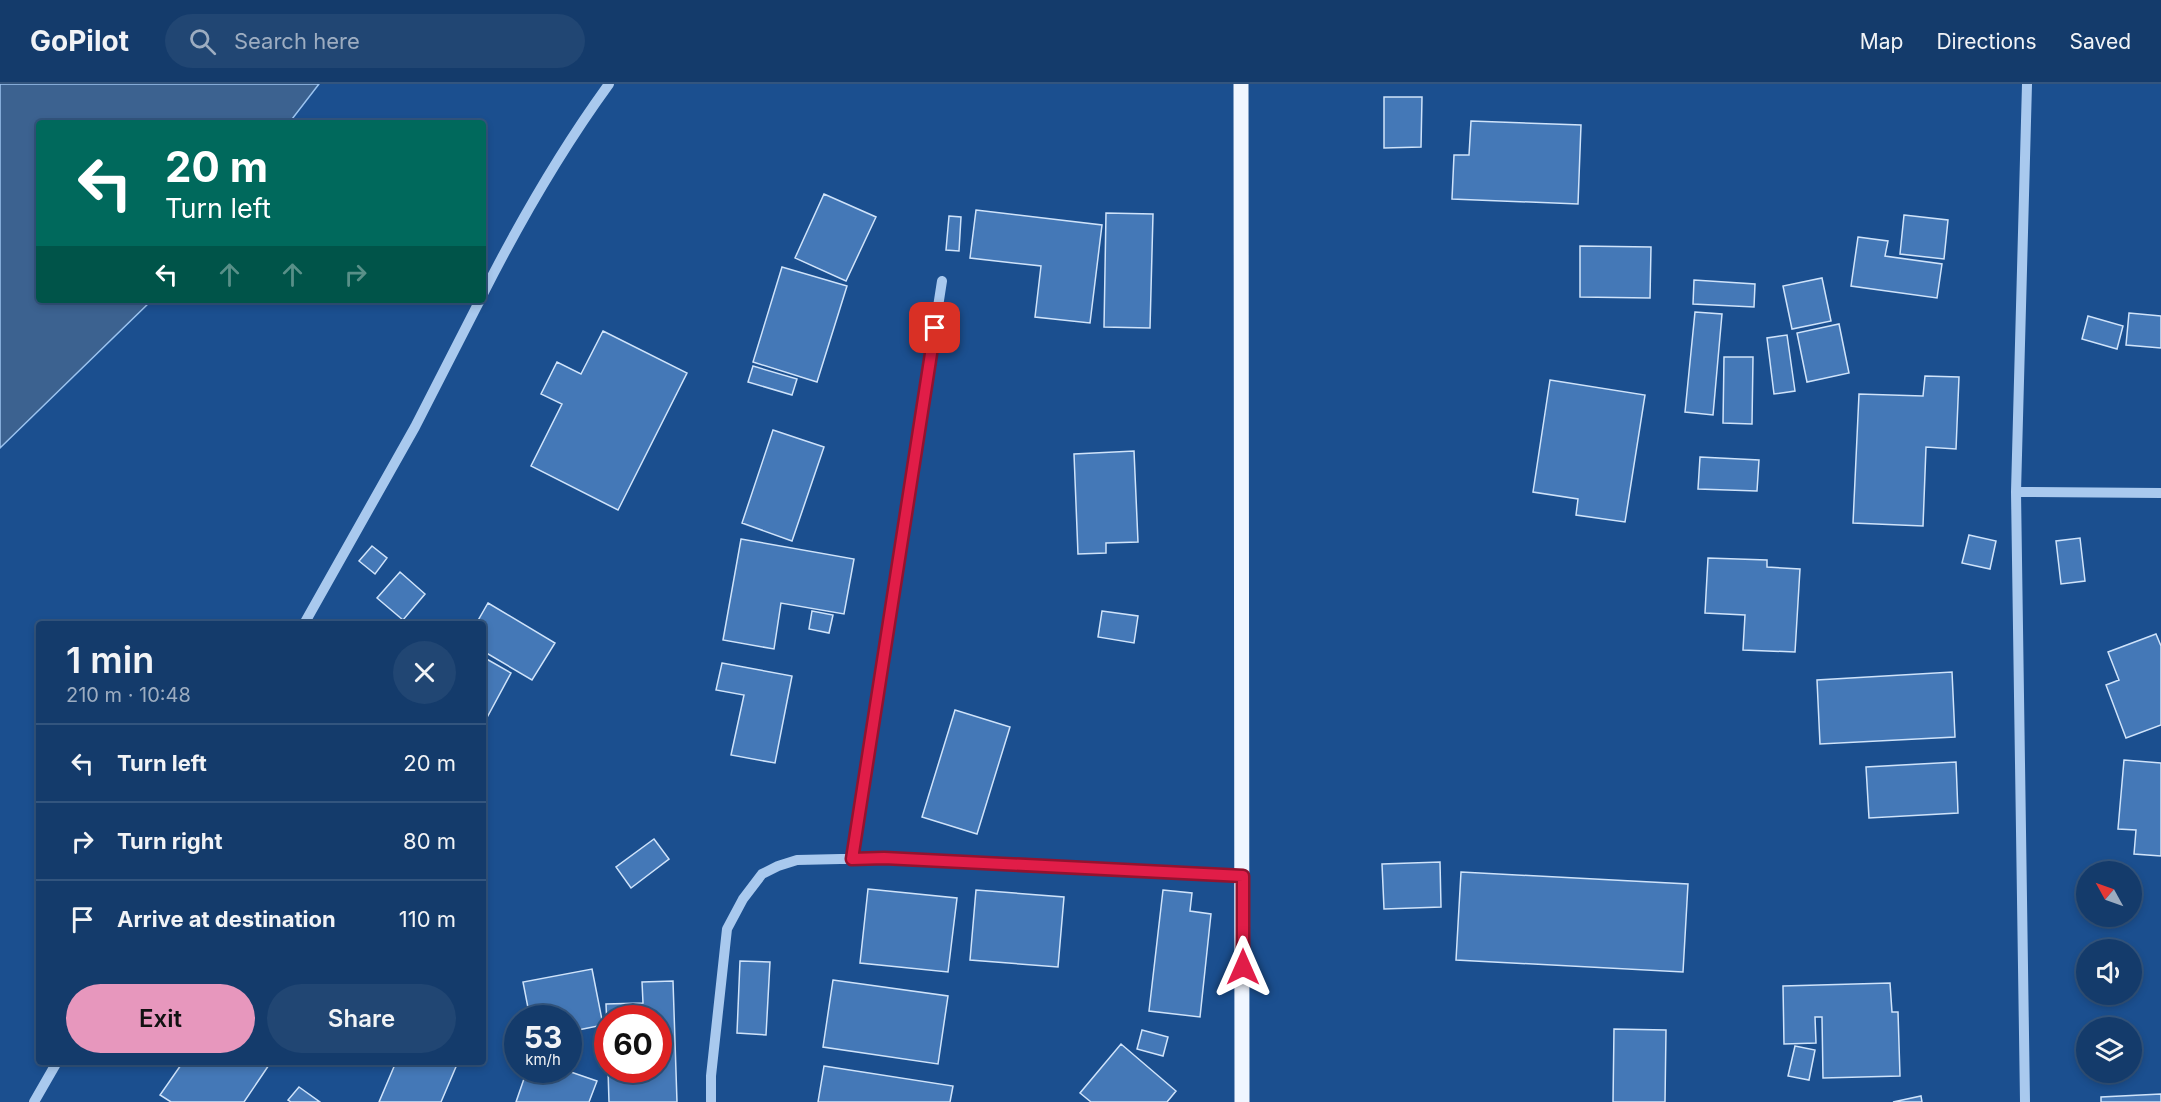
<!DOCTYPE html>
<meta charset="utf-8">
<style>
:root{--surface:#143b6b;--page:#214673;--text:#f1f3f6;--muted:#9dadc1;--line:#33557e;--accent:#e797bd}
body{margin:0;font-family:Inter,sans-serif;background:var(--page);color:var(--text);height:100vh;display:flex;flex-direction:column;font-size:22px;white-space:nowrap}
*{box-sizing:border-box;margin:0}
p{font-size:20px;color:var(--muted)}
.icon{flex:none;width:33px;height:33px;fill:none;stroke:currentColor;stroke-width:2;stroke-linecap:round;stroke-linejoin:round}
.map{position:relative;flex:1;overflow:hidden}
.drawer{position:absolute;left:36px;top:537px;width:450px;height:444px;display:flex;flex-direction:column;background:var(--surface);border-radius:6px;box-shadow:0 3px 9px #0003,0 0 0 2px var(--line)}
.drawer>*{flex:none}
.top-card{position:absolute;left:36px;top:36px;width:450px;height:183px;border-radius:6px;box-shadow:0 3px 9px #0003,0 0 0 2px var(--line);background:#00695c;color:#fff;overflow:hidden}
.needle{width:39px;rotate:310deg}
.fabs{position:absolute;left:2076px;top:777px;display:grid;gap:12px}
.fabs a{display:grid;place-items:center;width:66px;height:66px;border-radius:50%;background:var(--surface);box-shadow:0 3px 9px #0003,0 0 0 2px var(--line);font-size:30px}
.speed{position:absolute;left:504px;top:921px;display:flex;gap:12px;font-size:30px;font-weight:700;text-align:center}
.speed>*{display:grid;place-content:center;width:78px;height:78px;border-radius:50%;background:var(--surface);box-shadow:0 3px 9px #0003,0 0 0 2px var(--line);line-height:1}
.speed small{font-size:15px;font-weight:400}
.speed .limit{border:9px solid #d22;background:#fff;color:#111}
.pin{position:absolute;display:grid;place-items:center;width:51px;height:51px;color:#fff;margin:-26px;border-radius:12px;box-shadow:0 3px 9px #0006}
.me{position:absolute;width:66px;margin:-33px;rotate:0deg;stroke-linejoin:round;filter:drop-shadow(0 0 4px #0008)}
.turn{display:flex;align-items:center;gap:21px;height:126px;padding:0 30px;font-size:27px}
.turn .icon{width:78px;height:78px;stroke-width:2.5}
.turn b{display:block;font-size:42px;line-height:51px}
.lanes{display:flex;align-items:center;height:57px;padding:0 30px;background:#0003;justify-content:center;gap:30px;direction:ltr}
.lanes .off{opacity:.35}
.round{display:grid;place-items:center;flex:none;width:63px;height:63px;border-radius:32px;background:var(--page)}
.headline{display:flex;align-items:center;justify-content:space-between;height:102px;padding:0 30px}
h1{font-size:36px;font-weight:600;line-height:45px}
.cta{display:flex;gap:12px;margin-top:auto;padding:12px 30px}
.cta a{flex:1;height:69px;border-radius:36px;background:var(--accent);color:#111;font-size:24px;font-weight:600;line-height:69px;text-align:center}
.cta a+a{background:var(--page);color:var(--text)}
ul{padding:0;list-style:none}
li{display:flex;align-items:center;gap:18px;height:78px;padding:0 30px;border-top:2px solid var(--line)}
li div{flex:1}
li b{display:block;font-size:22px}
li em{font-style:normal}
header{display:flex;align-items:center;gap:36px;box-sizing:border-box;height:84px;padding:0 30px;background:var(--surface);border-bottom:2px solid var(--line)}
header strong{font-size:28px}
nav{display:flex;gap:33px;margin-inline-start:auto;font-size:21px}
.search{width:420px;height:54px;background:var(--page);display:flex;align-items:center;gap:15px;box-sizing:border-box;padding:0 21px;border-radius:33px;color:var(--muted);font-size:22px}
.map>svg:first-child{display:block}
</style>
<header>
<strong>GoPilot</strong>
<div class="search"><svg class="icon" aria-label="search" viewBox="0 0 24 24"><circle cx="10" cy="10" r="6"/><path d="M15 15l6 6"/></svg>Search here</div>
<nav><a>Map</a><a>Directions</a><a>Saved</a></nav>
</header>
<div class="map">
<svg width="2161" height="1018" viewBox="0 0 2161 1018">
<rect width="100%" height="100%" fill="#1b4f8f"/>
<!-- water -->
<path fill="#3c6290" stroke="#9cc4f0" stroke-width="1.5" d="M0,0h319l-30,39h-250v177h113l-152,148z"/>
<!-- building -->
<path fill="#4478b7" stroke="#cfe3fa" stroke-width="1.5" d="M1384,13h38l-1,50 -37,1z
M1471,37l110,4 -3,79 -126,-5 2,-44h15z
M824,110l52,23 -30,64 -51,-23z
M976,126l126,15 -12,98 -55,-6 6,-51 -71,-8z
M1106,129l47,1 -3,114 -46,-1z
M1904,131l44,5 -4,39 -44,-5z
M949,132l12,1 -2,34 -13,-1z
M1858,153l30,4 -3,15 57,8 -5,34 -86,-12z
M1580,162l71,1 -1,51 -70,-1z
M782,183l65,19 -30,96 -64,-20z
M1822,194l9,43 -39,8 -9,-43z
M1694,196l61,4 -1,23 -61,-3z
M1695,228l27,2 -9,101 -28,-3z
M2129,229l32,3v32l-35,-3z
M2088,232l35,10 -6,23 -35,-10z
M1839,240l10,49 -42,9 -10,-49z
M603,247l84,42 -69,137 -87,-44 31,-62 -21,-10 16,-32 24,12z
M1787,251l8,56 -21,3 -7,-56z
M1724,273h29l-1,67 -29,-1z
M753,282l44,13 -5,16 -44,-13z
M1925,292l34,1 -3,72 -30,-2 -3,79 -70,-3 6,-129 64,2z
M1550,296l95,15 -20,127 -49,-7 2,-16 -45,-7z
M773,346l51,17 -32,94 -50,-18z
M1134,367l4,91 -32,1v10l-28,1 -4,-100z
M1700,373l59,3 -2,31 -59,-2z
M1969,451l27,6 -6,28 -28,-6z
M2080,454l5,43 -24,3 -5,-43z
M741,455l113,20 -10,55 -63,-11 -7,46 -51,-9z
M372,462l15,12 -12,16 -16,-13z
M1708,474l59,2v7l33,2 -5,83 -52,-2 2,-35 -40,-2z
M400,488l25,22 -22,26 -26,-22z
M488,519l67,40 -23,37 -49,-29v-27h-7z
M812,527l21,4 -4,18 -20,-4z
M1102,527l36,5 -4,27 -36,-6z
M2156,550l5,12v79l-35,13 -20,-53 13,-5 -11,-28z
M483,573l28,16 -28,52z
M722,579l70,13 -17,87 -44,-8 13,-60 -28,-5z
M1952,588l3,65 -135,7 -3,-64z
M955,626l55,17 -33,107 -55,-17z
M2124,676l37,3v93l-27,-2 2,-24 -18,-1z
M1956,678l2,51 -89,5 -3,-51z
M654,755l15,20 -38,29 -15,-21z
M1440,778l1,45 -57,2 -2,-45z
M1461,788l227,12 -5,88 -227,-12z
M868,805l89,9 -9,74 -88,-9z
M976,806l88,7 -6,70 -88,-7z
M1163,806l29,3 -2,18 21,3 -11,103 -51,-6z
M740,877l30,1 -4,73 -29,-2z
M592,885l11,56 -35,7v-14h-38l-7,-36z
M833,896l115,16 -10,68 -115,-17z
M673,897l4,121h-68l-1,-32h50v-52h-50v32l-2,-46 37,-1 -1,-21z
M1890,899l2,29h6l2,64 -77,2 -1,-61h-7l1,26 -32,1 -1,-58z
M1614,945l52,1 -1,72h-52z
M1142,946l26,7 -5,19 -26,-7z
M1121,960l55,47 -9,11h-76l-11,-9z
M1795,962l20,4 -6,30 -21,-4z
M183,978h88l-27,40h-73l-11,-7z
M396,978h62l-17,40h-62z
M824,982l129,20 -3,16h-132z
M527,986h38l32,11 -8,21h-73z
M299,1003l21,15h-29l-3,-2z
M2161,1010v8h-60v-5z
M1921,1012l1,6h-29z"/>
<g fill="none" stroke-linecap="round" stroke-linejoin="round">
<!-- minor -->
<path stroke="#a9c9ee" stroke-width="10" d="M483,210c37,-73 78,-144 126,-210
M2016,408l145,1
M304,540l111,-197 65,-127
M852,775l90,-578
M34,1018l23,-40
M711,1018v-26l16,-147 16,-30 19,-25 16,-8 19,-6 87,-2 359,18
M2025,1018l-9,-610 11,-408"/>
<!-- major -->
<path stroke="#f0f6ff" stroke-width="15" d="M1241,0l1,1018"/>
</g>
<g fill="none" stroke-linecap="round" stroke-linejoin="round">
<!-- route casing -->
<g stroke="#92132f" stroke-width="15">
<path id="route" d="M935,244l-83,531 32,-1 359,18v91"/>
</g>
<!-- route -->
<use href="#route" stroke="#e11d48" stroke-width="10"/>
</g>
</svg>
<div class="fabs">
<a><svg class="needle" viewBox="-14 -14 28 28"><path d="M0-13l5 13h-10z" fill="#e53935"/><path d="M0 13l5-13h-10z" fill="#9dadc1"/></svg></a>
<a><svg class="icon" aria-label="sound" viewBox="0 0 24 24"><path d="M4 9h4l5-4v14l-5-4H4zM17 9q2 3 0 6"/></svg></a>
<a><svg class="icon" aria-label="layers" viewBox="0 0 24 24"><path d="M12 4l9 5-9 5-9-5zM3 14l9 5 9-5"/></svg></a>
</div>
<div class="speed"><div>53<small>km/h</small></div><div class="limit">60</div></div>
<div class="pin" style="left:935px;top:244px;background:#d93025"><svg class="icon" aria-label="arrive" viewBox="0 0 24 24"><path d="M6 21V4h12l-3 4 3 4H6"/></svg></div>
<svg class="me" style="left:1243px;top:883px" viewBox="-20 -20 40 40"><path d="M0-17L14 15 0 8-14 15z" fill="#e11d48" stroke="#fff" stroke-width="4"/></svg>
<div class="top-card">
<div class="turn"><svg class="icon" aria-label="left" viewBox="0 0 24 24"><path d="M17 20v-9H6M10 6l-5 5 5 5"/></svg><div><b>20 m</b>Turn left</div></div>
<div class="lanes"><svg class="icon" aria-label="left" viewBox="0 0 24 24"><path d="M17 20v-9H6M10 6l-5 5 5 5"/></svg><svg class="icon off" aria-label="ahead" viewBox="0 0 24 24"><path d="M12 20V5M6 11l6-6 6 6"/></svg><svg class="icon off" aria-label="ahead" viewBox="0 0 24 24"><path d="M12 20V5M6 11l6-6 6 6"/></svg><svg class="icon off" aria-label="right" viewBox="0 0 24 24"><path d="M7 20v-9h11M14 6l5 5-5 5"/></svg></div>
</div>
<section class="drawer">
<div class="headline"><div><h1>1 min</h1><p>210 m · 10:48</p></div><a class="round"><svg class="icon" aria-label="close" viewBox="0 0 24 24"><path d="M6 6l12 12M18 6L6 18"/></svg></a></div>
<ul>
<li><svg class="icon" aria-label="left" viewBox="0 0 24 24"><path d="M17 20v-9H6M10 6l-5 5 5 5"/></svg><div><b>Turn left</b></div><em>20 m</em></li>
<li><svg class="icon" aria-label="right" viewBox="0 0 24 24"><path d="M7 20v-9h11M14 6l5 5-5 5"/></svg><div><b>Turn right</b></div><em>80 m</em></li>
<li><svg class="icon" aria-label="arrive" viewBox="0 0 24 24"><path d="M6 21V4h12l-3 4 3 4H6"/></svg><div><b>Arrive at destination</b></div><em>110 m</em></li>
</ul>
<div class="cta"><a>Exit</a><a>Share</a></div>
</section>
</div>
